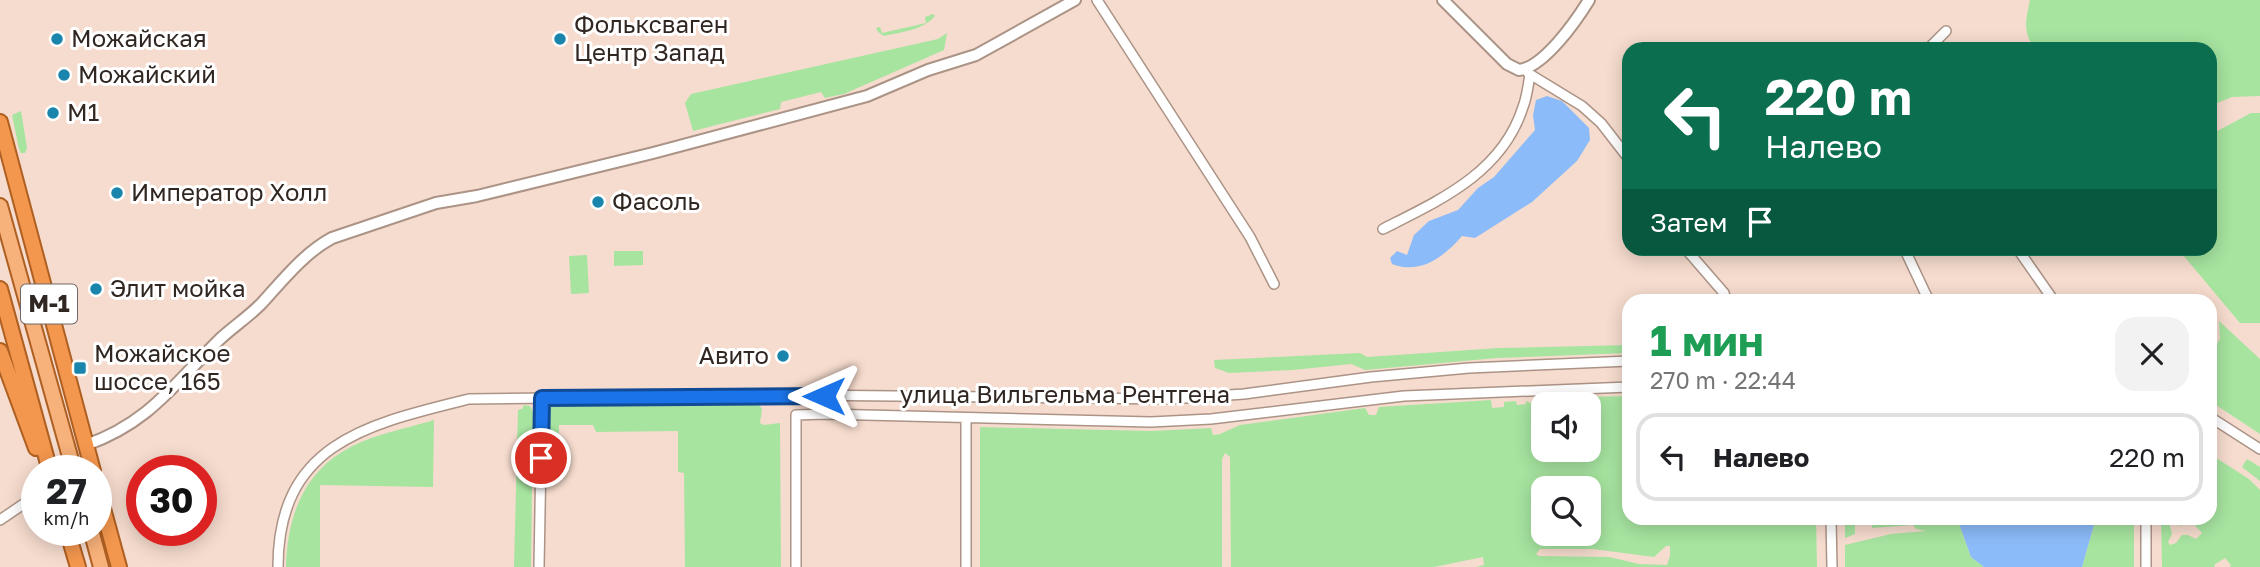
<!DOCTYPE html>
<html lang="ru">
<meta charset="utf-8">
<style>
:root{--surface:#fff;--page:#f2f2f2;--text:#202124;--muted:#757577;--line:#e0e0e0}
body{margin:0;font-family:"Golos Text",sans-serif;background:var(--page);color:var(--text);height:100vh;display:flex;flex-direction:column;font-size:26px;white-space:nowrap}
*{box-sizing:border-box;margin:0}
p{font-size:23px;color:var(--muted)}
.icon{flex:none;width:38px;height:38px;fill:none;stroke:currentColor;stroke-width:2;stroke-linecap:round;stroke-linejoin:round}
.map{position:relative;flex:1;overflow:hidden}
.details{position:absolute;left:1622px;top:294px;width:595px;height:231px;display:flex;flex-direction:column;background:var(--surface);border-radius:21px;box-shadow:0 4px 18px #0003}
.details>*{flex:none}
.guide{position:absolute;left:1622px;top:42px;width:595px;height:214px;border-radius:21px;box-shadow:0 4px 18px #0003;background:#0b6e4f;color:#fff;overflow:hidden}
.fabs{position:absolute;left:1531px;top:392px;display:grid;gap:14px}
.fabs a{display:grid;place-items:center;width:70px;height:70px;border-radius:14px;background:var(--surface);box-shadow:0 4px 18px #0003;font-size:35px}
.speed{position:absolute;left:21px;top:455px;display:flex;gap:14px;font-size:35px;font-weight:700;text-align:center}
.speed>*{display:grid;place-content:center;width:91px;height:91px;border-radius:50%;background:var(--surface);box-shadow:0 4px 18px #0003;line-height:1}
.speed small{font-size:18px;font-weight:400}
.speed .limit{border:10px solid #d22;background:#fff;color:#111}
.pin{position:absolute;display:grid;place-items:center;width:60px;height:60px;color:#fff;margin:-30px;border:4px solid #fff;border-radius:50%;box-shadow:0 2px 7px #0007}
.me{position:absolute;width:77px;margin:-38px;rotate:270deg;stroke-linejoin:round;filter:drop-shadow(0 0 5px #0008)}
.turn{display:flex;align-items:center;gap:24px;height:147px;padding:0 28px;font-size:32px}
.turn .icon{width:91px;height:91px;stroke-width:2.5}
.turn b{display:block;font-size:49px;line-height:60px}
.then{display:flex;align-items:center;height:66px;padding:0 28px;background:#0003;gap:14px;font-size:26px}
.round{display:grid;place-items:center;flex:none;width:74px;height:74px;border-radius:21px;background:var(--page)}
.head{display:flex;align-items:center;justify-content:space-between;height:119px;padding:0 28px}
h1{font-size:42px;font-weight:700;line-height:52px;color:#1e9e55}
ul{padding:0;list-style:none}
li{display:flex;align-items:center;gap:21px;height:88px;margin:0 14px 10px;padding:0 14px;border:4px solid var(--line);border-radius:21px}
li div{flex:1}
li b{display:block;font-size:26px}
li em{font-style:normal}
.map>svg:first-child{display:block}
</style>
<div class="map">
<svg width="2260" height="567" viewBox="0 0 2260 567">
<rect width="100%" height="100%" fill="#f6dcce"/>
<!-- green -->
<path fill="#a7e4a0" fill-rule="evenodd" d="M2030,0h230v96l-28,1 -22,9v-57h-175c-13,-17 -9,-30 -5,-49z
M933,14l2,2c-12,14 -33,16 -51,20l-6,-4 -2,-4 4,-1 2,6 44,-10 -1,-6z
M947,33l-3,17 -100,44 -19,4 -4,-6 -40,10 -1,7 -87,22 -8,-28 6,-9 247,-55z
M21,111l6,37 -2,5h-4l-2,-4 -7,-34z
M2251,113h9v210h-20l-62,-74 32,-1v-113z
M614,251h29v14l-29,1z
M587,255l2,38 -18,1 -2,-38z
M2219,321l41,38v75l-50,-33v-47l10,-15z
M1629,345v8l-132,5 -132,12 -14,-6 -58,6 -64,3 -14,-5 -1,-8 146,-7 7,4 132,-9z
M1629,396v122h187l1,49h-341l8,-2 -1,-8 -49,10h-203l-1,-110 -5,-4 -3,6v108h-242v-140l171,4 60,-3 2,7 7,-1 20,-9 125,-17 4,7h7l3,-8 112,-7 1,8 12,-1v-5l12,-1 1,4 9,-1v-3l7,3 1,-6zM1544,404h45v46h-45zM1544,488h45v46h-45zM1666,546h4v10l-3,9 -28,-1 -30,-7 -70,-1 -3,-2 4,-5h53l61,8z
M757,402l5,7 -2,14 4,2 16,-2 1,144h-96l-1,-94 -6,-1v-41l-82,1 -3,-7h-34l-1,26 -7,-1 -1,-5v-38l6,-3z
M524,405l6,1 3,6 -2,155h-17l4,-157 4,-1z
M434,420l-1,67 -113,-2v82h-34c1,-46 15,-90 56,-115 27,-17 63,-23 92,-32z
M2210,454l39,25 11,11v77h-30l1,-2 -6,-7 -11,7 1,2h-53l-1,-49h7l4,16 -4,8 2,3 6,-2 6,-8h6l8,4 6,-6 -12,-13 -9,6 -3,-2 2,-6h30z
M2247,459l13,8v14l-18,-14z
M1845,518h10v16l-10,4z
M1873,518h84l14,39 13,10h-139v-22l46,-11 35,-3 -10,-2 -3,-4 -41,3z
M2068,518h66v49h-52l12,-42z"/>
<!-- water -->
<path fill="#8cbbf9" d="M1547,96l15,5 27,27 1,12 -13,21 -45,41 -57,36 -13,-2c-18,21 -42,39 -70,28l-2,-6 7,-7 10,4 7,-20 15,-14 29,-11 20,-22 16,-11 41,-47 -2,-15 3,-15z
M1957,518h111l26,7 -12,42h-98l-13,-10z"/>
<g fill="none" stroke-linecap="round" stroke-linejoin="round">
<!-- minor casing -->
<g stroke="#ab9386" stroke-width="12">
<path id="minor" d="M1097,0l153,237 24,47
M1928,49l18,-18
M1528,73l54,33 19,17 28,36
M1383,229c57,-29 119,-56 140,-122 4,-10 5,-22 7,-32
M1685,248l39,45 3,8
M1904,248l25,53
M2017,248l37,53
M2210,417l50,32
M1831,518l1,49
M2146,518v49
M0,520l25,-17 12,-4
M278,567c0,-124 90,-143 191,-168l328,-4 373,4 74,-5 127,-17 98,-9 160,-7
M539,567l3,-169
M796,567v-152l28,-1 327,8 60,-3 193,-23 225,-9
M966,567v-149"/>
</g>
<!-- tertiary casing -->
<g stroke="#ab9386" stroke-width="14">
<path id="tertiary" d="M1443,0l64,64 12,6c25,-3 57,-49 70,-70
M86,445c63,-22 88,-61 134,-106 13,-12 28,-22 41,-35 21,-23 43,-51 71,-66l104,-35 41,-7 176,-43 214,-57 61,-26 48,-15 99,-55"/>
</g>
<!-- primary casing -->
<g stroke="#ae5f22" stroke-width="18">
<path id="primary" d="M0,206l74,265
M91,530l10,37"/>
</g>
<!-- trunk casing -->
<g stroke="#ae5f22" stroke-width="18">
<path id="trunk" d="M0,122l93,349
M0,289l50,182
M0,351l36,97
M96,483l23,84
M67,530l11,37"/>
</g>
<!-- minor -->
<use href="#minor" stroke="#fff" stroke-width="9"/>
<!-- tertiary -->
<use href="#tertiary" stroke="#fff" stroke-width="10"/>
<!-- primary -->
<use href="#primary" stroke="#f7b17a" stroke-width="14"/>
<!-- trunk -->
<use href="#trunk" stroke="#f4974e" stroke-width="14"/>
</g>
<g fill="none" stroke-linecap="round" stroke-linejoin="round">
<!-- route casing -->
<g stroke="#114b97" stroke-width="18">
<path id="route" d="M541,458l1,-60 282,-2"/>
</g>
<!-- route -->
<use href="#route" stroke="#1a73e8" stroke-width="12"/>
</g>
<!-- markers -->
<g fill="#1985ac" stroke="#fff" stroke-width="2.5">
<circle cx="57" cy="39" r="7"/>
<circle cx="560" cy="39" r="7"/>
<circle cx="64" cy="75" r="7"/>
<circle cx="53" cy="113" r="7"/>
<circle cx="117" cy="193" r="7"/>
<circle cx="598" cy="202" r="7"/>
<circle cx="96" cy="289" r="7"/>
<circle cx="783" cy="356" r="7"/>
<rect x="73" y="361" width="14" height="14" rx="3.5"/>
</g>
<g text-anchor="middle" stroke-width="6" stroke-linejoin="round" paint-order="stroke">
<!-- shield labels -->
<rect fill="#fff" stroke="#6f6864" stroke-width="2" x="21" y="284.5" width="56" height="39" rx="5"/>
<g font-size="23" font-weight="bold" fill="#312722">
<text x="49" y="312">М-1</text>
</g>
<!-- poi labels -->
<g font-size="24" fill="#312722" stroke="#fff" text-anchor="start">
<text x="574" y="33">Фольксваген<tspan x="574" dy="28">Центр Запад</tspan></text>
<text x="71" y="47">Можайская</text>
<text x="78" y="83">Можайский</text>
<text x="67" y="121">М1</text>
<text x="131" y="201">Император Холл</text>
<text x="612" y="210">Фасоль</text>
<text x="110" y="297">Элит мойка</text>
<text x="94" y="362">Можайское<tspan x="94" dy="28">шоссе, 165</tspan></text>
<text x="769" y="364" text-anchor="end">Авито</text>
</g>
<!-- street labels -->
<g font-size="24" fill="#312722" stroke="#fff">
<text x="1065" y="403">улица Вильгельма Рентгена</text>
</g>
</g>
</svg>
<div class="fabs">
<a><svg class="icon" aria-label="sound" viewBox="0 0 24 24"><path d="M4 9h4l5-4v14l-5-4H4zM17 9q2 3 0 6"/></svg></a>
<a><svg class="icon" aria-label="search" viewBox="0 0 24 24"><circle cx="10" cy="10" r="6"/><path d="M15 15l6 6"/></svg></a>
</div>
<div class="speed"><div>27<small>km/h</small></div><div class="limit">30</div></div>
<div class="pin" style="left:541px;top:458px;background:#d93025"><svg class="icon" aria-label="arrive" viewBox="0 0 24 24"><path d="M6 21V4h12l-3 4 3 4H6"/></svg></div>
<svg class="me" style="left:824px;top:396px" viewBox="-20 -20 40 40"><path d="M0-17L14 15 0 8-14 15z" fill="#1a73e8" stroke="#fff" stroke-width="4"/></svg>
<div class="guide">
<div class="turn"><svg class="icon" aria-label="left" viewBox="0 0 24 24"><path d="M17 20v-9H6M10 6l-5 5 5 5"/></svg><div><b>220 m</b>Налево</div></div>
<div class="then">Затем<svg class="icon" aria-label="arrive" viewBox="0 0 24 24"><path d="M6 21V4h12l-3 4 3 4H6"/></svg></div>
</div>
<section class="details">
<div class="head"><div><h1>1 мин</h1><p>270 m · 22:44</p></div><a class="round"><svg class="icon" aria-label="close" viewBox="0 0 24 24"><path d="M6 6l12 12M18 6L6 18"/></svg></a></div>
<ul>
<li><svg class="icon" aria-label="left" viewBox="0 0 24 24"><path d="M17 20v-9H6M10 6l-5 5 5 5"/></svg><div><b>Налево</b></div><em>220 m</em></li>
</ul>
</section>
</div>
